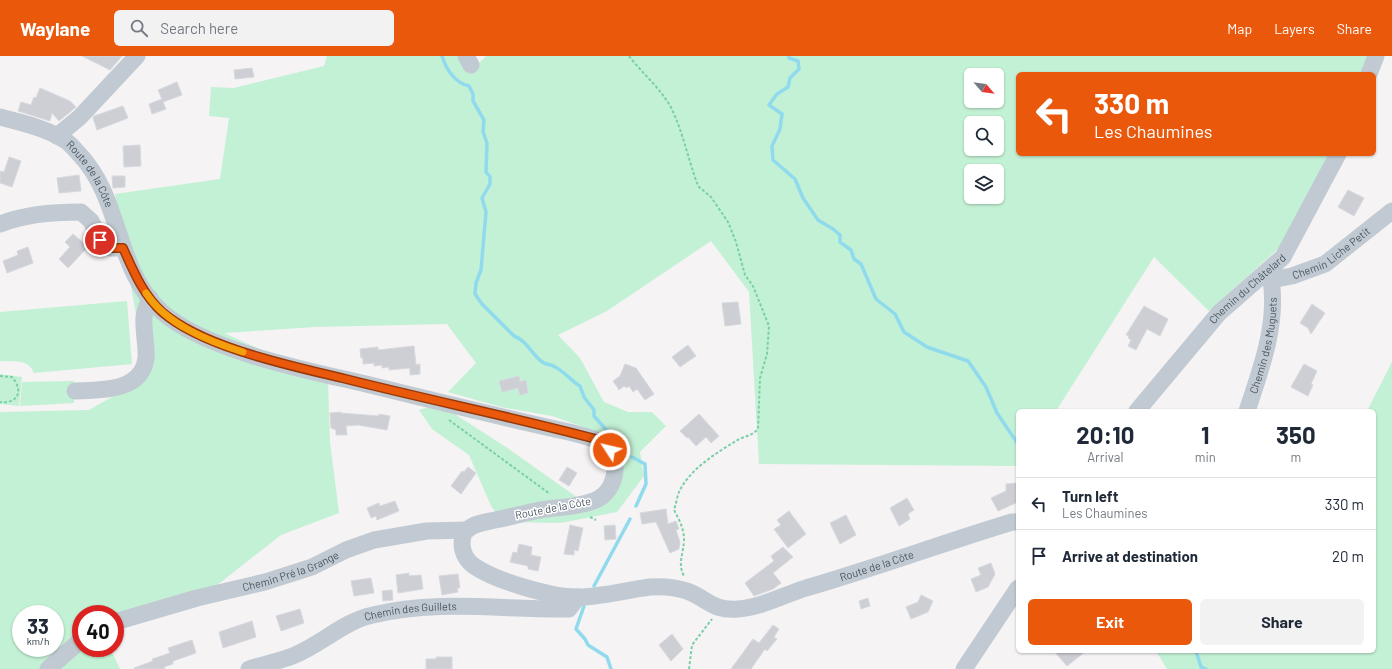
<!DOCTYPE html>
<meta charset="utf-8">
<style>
:root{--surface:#fff;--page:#f2f2f3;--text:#1f2937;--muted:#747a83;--line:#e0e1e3;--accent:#ea580c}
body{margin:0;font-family:Barlow,sans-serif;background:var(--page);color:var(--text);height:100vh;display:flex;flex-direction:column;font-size:15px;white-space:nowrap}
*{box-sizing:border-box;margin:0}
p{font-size:13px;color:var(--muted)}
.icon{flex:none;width:22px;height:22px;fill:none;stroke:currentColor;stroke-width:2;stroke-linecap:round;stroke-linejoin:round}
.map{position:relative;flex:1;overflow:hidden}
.sheet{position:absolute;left:1016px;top:353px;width:360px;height:244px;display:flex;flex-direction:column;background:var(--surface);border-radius:6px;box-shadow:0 1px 3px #0004}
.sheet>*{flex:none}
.top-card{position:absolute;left:1016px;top:16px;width:360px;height:84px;border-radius:6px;box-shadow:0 1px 3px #0004;background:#ea580c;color:#fff;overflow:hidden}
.needle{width:26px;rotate:118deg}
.controls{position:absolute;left:964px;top:12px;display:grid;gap:8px}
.controls a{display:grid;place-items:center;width:40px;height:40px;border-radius:6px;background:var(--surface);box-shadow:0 1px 3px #0004;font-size:20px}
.speed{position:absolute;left:12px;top:549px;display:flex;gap:8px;font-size:20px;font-weight:700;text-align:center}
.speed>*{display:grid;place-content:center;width:52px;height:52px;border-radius:50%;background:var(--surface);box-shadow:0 1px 3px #0004;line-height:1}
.speed small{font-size:10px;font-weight:400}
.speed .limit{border:6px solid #d22;background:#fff;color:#111}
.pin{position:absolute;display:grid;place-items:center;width:34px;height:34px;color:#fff;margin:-17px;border:2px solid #fff;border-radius:50%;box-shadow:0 1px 4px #0007}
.me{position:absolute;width:44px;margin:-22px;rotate:305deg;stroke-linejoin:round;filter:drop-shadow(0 0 3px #0008)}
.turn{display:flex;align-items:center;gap:14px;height:84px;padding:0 12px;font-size:18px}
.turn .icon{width:52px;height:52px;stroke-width:2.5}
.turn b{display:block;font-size:28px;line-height:34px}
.eta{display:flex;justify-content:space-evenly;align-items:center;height:68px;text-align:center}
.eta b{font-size:24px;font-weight:700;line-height:28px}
.primary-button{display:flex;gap:8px;margin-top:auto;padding:8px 12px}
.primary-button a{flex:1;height:46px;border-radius:6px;background:var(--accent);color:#fff;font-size:16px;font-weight:700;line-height:46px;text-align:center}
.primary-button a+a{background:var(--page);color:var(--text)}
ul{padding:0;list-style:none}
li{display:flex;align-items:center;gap:12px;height:52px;padding:0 12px;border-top:1px solid var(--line)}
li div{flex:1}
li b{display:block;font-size:15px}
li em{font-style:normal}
header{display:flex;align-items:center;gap:24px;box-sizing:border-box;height:56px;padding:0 20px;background:var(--accent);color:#fff}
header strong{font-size:19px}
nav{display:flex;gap:22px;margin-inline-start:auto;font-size:14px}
.search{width:280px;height:36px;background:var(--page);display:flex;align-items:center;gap:10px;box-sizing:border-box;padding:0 14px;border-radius:6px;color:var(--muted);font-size:15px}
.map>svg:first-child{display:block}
</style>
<header>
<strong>Waylane</strong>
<div class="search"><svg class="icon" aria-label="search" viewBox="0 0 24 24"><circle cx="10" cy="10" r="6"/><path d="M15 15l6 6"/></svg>Search here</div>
<nav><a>Map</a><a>Layers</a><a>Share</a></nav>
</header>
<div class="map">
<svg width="1392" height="613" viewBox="0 0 1392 613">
<rect width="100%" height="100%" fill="#f5f3f3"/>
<!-- green -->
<path fill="#c3f1d5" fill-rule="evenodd" d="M327,0h137l15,7 7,-7h884l-7,18h-345v80h311l-50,94 -70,63 -55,-54 -98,154h-38v55l-259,-2 -10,-172 -38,-51 -104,70 -49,24 22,23 24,44 24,10h24l14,14 -26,26 4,24 -27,36 -57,11 -57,-1 -12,-16 -22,-51 -37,-26 -13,-19 20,-6 67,43 82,58 34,-38 -30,-37 -40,-14 -51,-9 -53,-15 28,-29 -29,-39 -132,3 -91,6 104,47 2,62 9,71 -58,22 -65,51 -101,28h-34v34h29l10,21h-120v-257l89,-2 60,-34 -10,-44 -24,-138 105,-15 9,-61 -20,-2 2,-29 23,1 90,-22zM971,19h26v26h-26zM971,67h26v26h-26zM971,115h26v26h-26zM21,558h34v34h-34z
M127,245l5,63 -98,9c-6,-15 -20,-11 -34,-12v-49z
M1392,306v307h-225l-11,-18h218v-240h-7z
M0,318l22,3 -3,29 -19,-2z
M74,325v22l-54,3 2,-24z"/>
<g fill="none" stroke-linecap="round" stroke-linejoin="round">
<!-- stream -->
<path stroke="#90daee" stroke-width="3.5" d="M442,0c4,13 13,27 27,30l4,8v7l11,19 -1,12 4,11 -1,29 4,5v7l-8,14 4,14 -5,58 -5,13 -1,11 7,10 32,32c13,5 17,17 27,25 4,4 10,3 14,6 10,5 15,13 25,19l4,11 10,13v6l27,31
M789,0v2l9,3 1,8 -9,9 -2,9 -11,7 -8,11 13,9 -2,15 -8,17 1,14 22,19 8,19 15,22 15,9 7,6v7l11,8 3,9 7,5 15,35 19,15 9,18 23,15 41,14 18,26 11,26 21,31
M632,401l13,7 1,20 -10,22
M594,530l36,-67
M584,550l-8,23 9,10 3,6 19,12 4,12
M1196,595l5,16 5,2"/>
</g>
<!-- building -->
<path fill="#cdcfd5" stroke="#d7d9de" d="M82,0h40l-12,14z
M252,12l2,9 -19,2 -1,-9z
M177,26l5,13 -19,7 3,7 -14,5 -3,-10 13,-5 -4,-9z
M40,32l30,13 6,6 -17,14 -7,-8 -2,8 -32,-10 3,-9 10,3 3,-8 2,1z
M123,50l5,12 -31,12 -4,-12 1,-2z
M140,89l1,21 -17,1 -1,-21z
M9,101l12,4 -9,26 -12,-4v-12l4,1z
M79,119l2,16 -22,2 -2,-15z
M112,120h13v11l-12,1z
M1348,134l16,8 -10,18 -16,-9z
M73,178l15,13 -20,21 -9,-9 11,-12 -5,-5z
M28,191l5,16 -26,10 -4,-12 15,-6 -1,-4z
M738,246l3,22 -16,2 -3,-23z
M1312,248l13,9 -14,21 -3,-6 -8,-5z
M1144,250l24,13 -8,17 -13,-7 -11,21 -8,-4 3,-6 -3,-2 1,-2 -3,-1z
M688,289l8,11 -16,11 -8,-10z
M414,290l2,19 4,-1v10l-10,1v-7l-21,2v-3l-7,1v-3l-8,1v-3l-11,1v-6h-2l-1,-9 18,-2v3z
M625,308l11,4 18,26 -9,6 -8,-11 -4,3 -4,-6 -2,2 -3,-2 -5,4 -6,-9 7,-5z
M1304,308l13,7 -6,13 2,1 -5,11 -17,-9z
M519,320l1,6 6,-2 2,13 -8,2 -2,-7 -16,4 -3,-11z
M341,356v1l38,3v-2l11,2 -3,14 -29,-5 -12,1 1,9h-11v-5l-5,-2 -1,-15z
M699,358l20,22 -8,7 -5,-6 -10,9 -8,-9 -1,1 -7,-7z
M468,411l8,6 -15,21 -10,-8 11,-15 2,1z
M567,411l10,6 -8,13 -10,-6z
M1018,427v19l-20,9 -7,-13 15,-7v-7z
M907,442l7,12 -6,4 2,5 -11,7 -9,-18z
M395,445l4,10 -22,9 -1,-4 -5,2 -4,-10 12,-5 1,3z
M666,453l2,15 8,-3 3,8 -3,1 4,12 -1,7 -9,4 -14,-31 -14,2 -2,-11z
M789,455l17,23 -18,14 -14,-19 7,-4 -4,-5z
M846,459l10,20 -16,9 -10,-21z
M570,469l13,3 -5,23 -4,-1v5l-10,-1z
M615,469l1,14 -11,1 -1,-14z
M519,488l13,3 -1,8 10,2 -3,14 -10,-2v-3l-18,-4 3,-10 4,1z
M783,491l10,10 -20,16 8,10 -8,6 -19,7 -9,-13 29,-22 -3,-5z
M991,507l4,11 -7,13 -12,5 -5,-13 10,-4 -3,-7z
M409,517v3l12,-1 2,14 -25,4 -2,-18z
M458,518l2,14h-3l1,4 -16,3 -3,-19z
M371,522l3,15 -20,3 -3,-15z
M392,534l1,10 -10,1 -1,-10z
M921,539l12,6 -5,11 -17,7 -5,-12 12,-5z
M868,542l2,8 -9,3 -2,-8z
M300,553l4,14 -23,8 -5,-15z
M252,565l4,16 -33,11 -4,-16z
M773,569l6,4 -5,8 3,2 -10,12 -2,-2 -14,20h-20l22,-30 6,4z
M672,578l11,15 -12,12 -12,-16z
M192,584l4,13 -23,8v3l-9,3 1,2h-31v-1l19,-7 -1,-2 18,-6 -2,-5z
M1054,595h32l-19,15z
M436,601h16v12h-26v-10h10z"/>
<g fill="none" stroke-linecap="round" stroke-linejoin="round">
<!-- path -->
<path stroke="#7ad0a6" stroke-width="2" stroke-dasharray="3 2" stroke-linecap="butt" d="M629,0c12,16 27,28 38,45 13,19 21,58 30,82l2,4 12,10 17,25 8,20 9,33 8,11 16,40 -2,28 -7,24 -2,51c-6,7 -14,7 -22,12 -20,12 -47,29 -57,51 -2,5 -3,12 -5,18 5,9 10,19 10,29 0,14 -7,24 0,37
M0,320l12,1c12,14 6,27 -12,25
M449,364l101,74
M590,461l6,3
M689,613l3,-24 20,-26"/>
<!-- minor -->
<g stroke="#c1cad2" stroke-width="17">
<path d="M466,0l5,9"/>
<path d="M1369,18l7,-18"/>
<path id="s1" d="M0,61c22,6 47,11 66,24 5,3 10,10 14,14 42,45 35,115 82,157 43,38 143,58 200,71 69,17 138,34 207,49 18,5 44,8 46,31 1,14 -4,29 -17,36 -16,8 -40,8 -58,11 -15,3 -30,7 -45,10 -9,2 -21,3 -28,10 -4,3 -5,10 -5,15 1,10 5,16 12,21 22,15 79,32 105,31 24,0 47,-7 71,-10 13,-1 25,0 37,4 21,8 25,20 51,18 24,-2 46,-14 68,-21 69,-20 137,-45 206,-66h6"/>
<path d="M57,80l23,-19 57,-61"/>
<path d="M0,168c25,-10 54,-12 81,-12l10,9 9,19 9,8h14"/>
<path id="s2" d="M1265,219l6,5 21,-4 33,-12 67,-53"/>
<path d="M75,335c25,-1 67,1 71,-33 1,-13 -3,-27 -2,-40 0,-6 4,-14 6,-20"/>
<path id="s3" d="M1137,355l82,-98 64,-56 55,-103"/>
<path id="s4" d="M1247,355c14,-42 31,-87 24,-131"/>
<path id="s5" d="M115,566l82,-24 68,-16 47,-15 34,-17 28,-10 53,-9 40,-1"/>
<path d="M48,613l33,-29"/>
<path id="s6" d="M249,613c15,-5 32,-8 46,-14 27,-11 49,-34 78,-40 64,-16 131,-5 196,-6l9,-12"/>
<path d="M964,613l54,-81"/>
</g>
</g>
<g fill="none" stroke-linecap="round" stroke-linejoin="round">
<!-- route casing -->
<g stroke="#983908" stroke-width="10">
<path id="route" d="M100,184l9,8h14c10,22 20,47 39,64 42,36 130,54 184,67 83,21 167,38 250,60l8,4 6,7"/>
</g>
<!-- route -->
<use href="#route" stroke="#ea580c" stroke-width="7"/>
<!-- slow -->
<path stroke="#f59e0b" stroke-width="7" d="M146,237c20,31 62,48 97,59"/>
</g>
<g text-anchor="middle" stroke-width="3" stroke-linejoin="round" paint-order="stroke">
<!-- street labels -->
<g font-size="11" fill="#4a5661" stroke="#fff">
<text dy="4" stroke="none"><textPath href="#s1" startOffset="112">Route de la Côte</textPath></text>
<text dy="4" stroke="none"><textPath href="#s2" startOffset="75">Chemin Liche Petit</textPath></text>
<text dy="4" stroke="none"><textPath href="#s3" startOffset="165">Chemin du Châtelard</textPath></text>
<text dy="4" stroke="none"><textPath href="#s4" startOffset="68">Chemin des Muguets</textPath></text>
<text transform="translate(553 452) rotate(-11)" y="4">Route de la Côte</text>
<text dy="4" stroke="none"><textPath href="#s1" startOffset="1395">Route de la Côte</textPath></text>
<text dy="4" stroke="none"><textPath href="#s5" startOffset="183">Chemin Pré la Grange</textPath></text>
<text dy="4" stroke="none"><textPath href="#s6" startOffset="174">Chemin des Guillets</textPath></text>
</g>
</g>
</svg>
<div class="controls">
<a><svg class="needle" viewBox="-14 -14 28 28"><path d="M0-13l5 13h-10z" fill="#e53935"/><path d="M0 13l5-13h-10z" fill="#747a83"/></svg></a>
<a><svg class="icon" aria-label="search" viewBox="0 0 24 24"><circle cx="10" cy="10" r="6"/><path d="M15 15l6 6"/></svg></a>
<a><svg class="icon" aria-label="layers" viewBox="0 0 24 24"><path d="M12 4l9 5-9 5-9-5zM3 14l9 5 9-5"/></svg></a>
</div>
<div class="speed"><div>33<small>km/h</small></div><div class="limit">40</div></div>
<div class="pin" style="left:100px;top:184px;background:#d93025"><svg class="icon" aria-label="arrive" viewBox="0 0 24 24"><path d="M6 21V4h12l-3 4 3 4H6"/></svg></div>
<svg class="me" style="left:610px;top:394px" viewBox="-20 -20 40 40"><circle r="17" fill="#ea580c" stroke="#fff" stroke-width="3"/><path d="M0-11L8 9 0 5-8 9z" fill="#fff"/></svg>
<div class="top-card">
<div class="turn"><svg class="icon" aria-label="left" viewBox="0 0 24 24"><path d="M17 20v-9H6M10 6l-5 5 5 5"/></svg><div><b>330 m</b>Les Chaumines</div></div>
</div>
<section class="sheet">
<div class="eta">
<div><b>20:10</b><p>Arrival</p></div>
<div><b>1</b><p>min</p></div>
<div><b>350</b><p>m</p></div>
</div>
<ul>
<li><svg class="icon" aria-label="left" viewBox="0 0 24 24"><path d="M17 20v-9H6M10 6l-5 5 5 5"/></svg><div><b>Turn left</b><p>Les Chaumines</p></div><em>330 m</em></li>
<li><svg class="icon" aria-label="arrive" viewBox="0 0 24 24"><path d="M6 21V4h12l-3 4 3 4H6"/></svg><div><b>Arrive at destination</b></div><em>20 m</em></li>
</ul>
<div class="primary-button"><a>Exit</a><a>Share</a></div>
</section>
</div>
